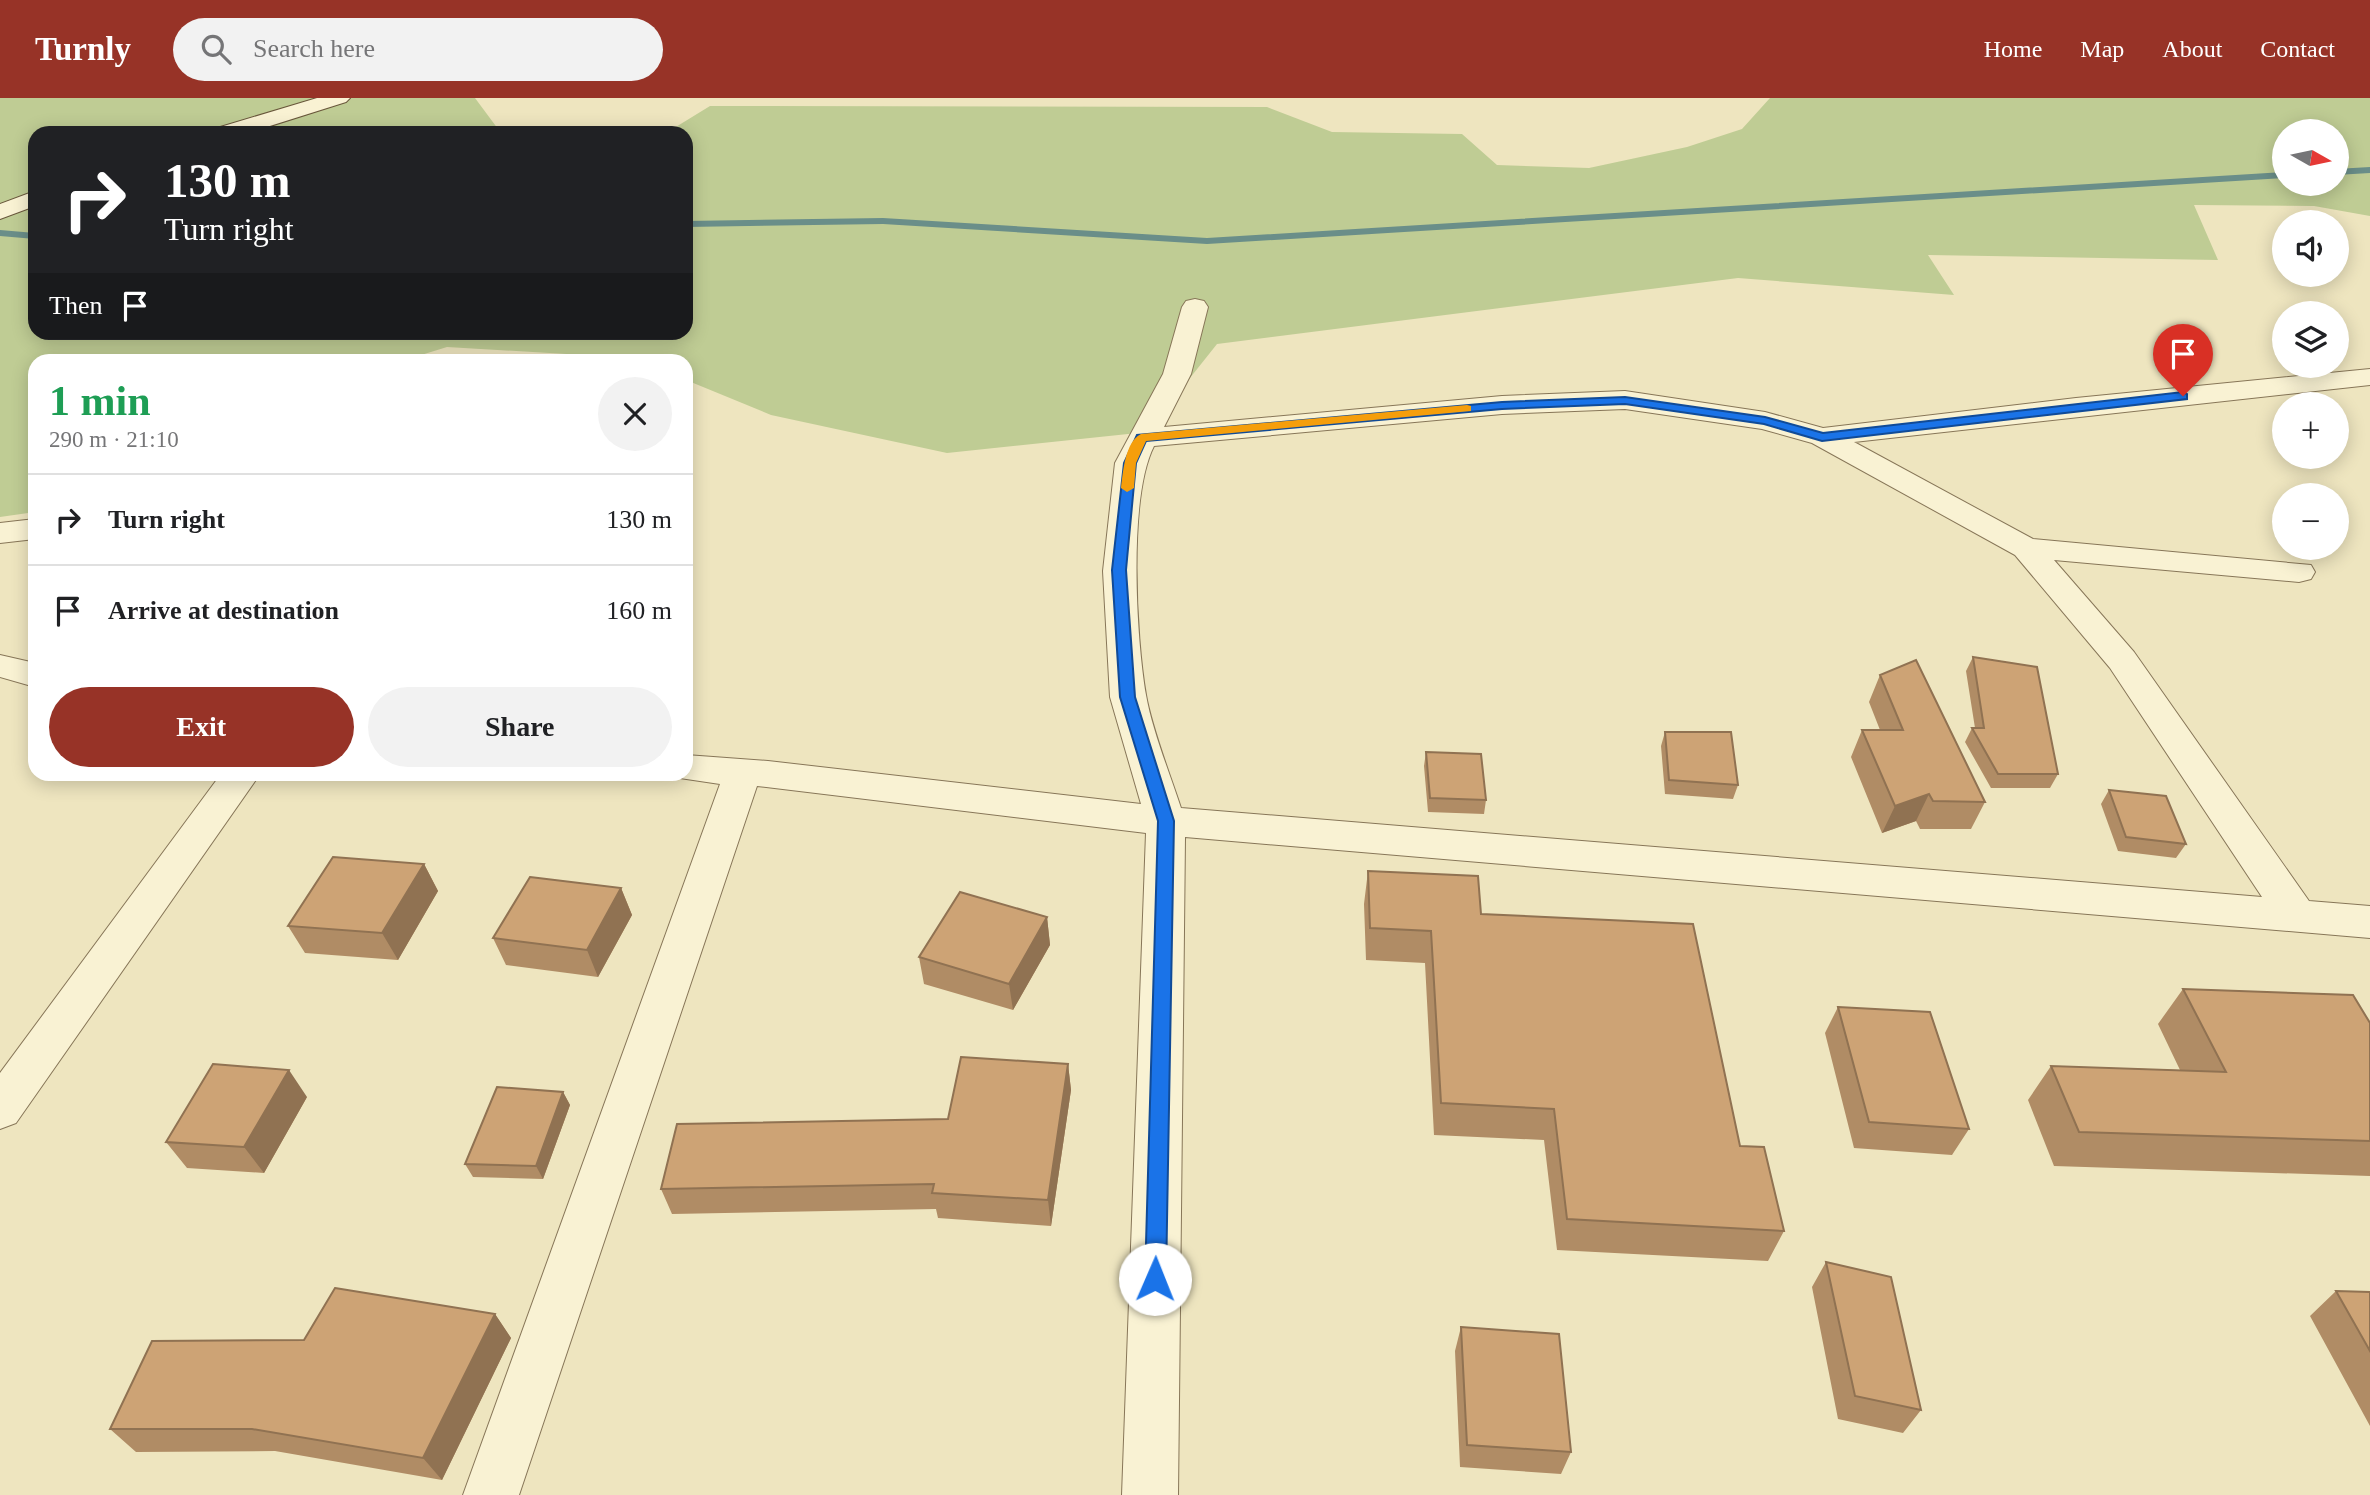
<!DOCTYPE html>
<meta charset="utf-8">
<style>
:root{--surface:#fff;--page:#f2f2f2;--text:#202124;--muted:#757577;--line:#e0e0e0;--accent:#973327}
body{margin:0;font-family:"Times New Roman",serif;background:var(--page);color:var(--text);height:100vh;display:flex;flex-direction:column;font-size:26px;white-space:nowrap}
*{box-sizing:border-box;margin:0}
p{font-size:23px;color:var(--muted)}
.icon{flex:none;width:38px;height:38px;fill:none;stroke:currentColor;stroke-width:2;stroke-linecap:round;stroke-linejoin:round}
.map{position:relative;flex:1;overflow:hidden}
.side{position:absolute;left:28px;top:256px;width:665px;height:427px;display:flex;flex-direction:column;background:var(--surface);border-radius:21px;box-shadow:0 4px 18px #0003}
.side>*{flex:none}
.hud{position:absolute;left:28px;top:28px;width:665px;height:214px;border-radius:21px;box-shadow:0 4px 18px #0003;background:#202124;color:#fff;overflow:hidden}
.needle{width:46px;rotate:99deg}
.buttons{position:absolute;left:2272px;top:21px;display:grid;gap:14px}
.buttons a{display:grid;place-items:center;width:77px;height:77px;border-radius:50%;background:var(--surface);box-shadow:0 4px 18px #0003;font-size:35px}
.pin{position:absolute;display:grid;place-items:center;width:60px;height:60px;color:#fff;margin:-72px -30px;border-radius:50% 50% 50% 0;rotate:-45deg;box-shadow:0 0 7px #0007}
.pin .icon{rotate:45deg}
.me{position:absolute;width:77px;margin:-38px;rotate:1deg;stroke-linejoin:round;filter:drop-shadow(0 0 5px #0008)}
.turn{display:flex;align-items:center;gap:24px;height:147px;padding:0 21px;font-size:32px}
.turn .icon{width:91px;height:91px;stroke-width:2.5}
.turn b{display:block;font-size:49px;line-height:60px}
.then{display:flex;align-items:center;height:66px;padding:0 21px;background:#0003;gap:14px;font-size:26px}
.round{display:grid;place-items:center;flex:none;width:74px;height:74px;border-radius:37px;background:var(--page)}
.head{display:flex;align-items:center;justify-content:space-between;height:119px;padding:0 21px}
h1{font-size:42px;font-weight:700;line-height:52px;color:#1e9e55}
.button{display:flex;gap:14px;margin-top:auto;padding:14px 21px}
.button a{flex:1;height:80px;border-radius:42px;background:var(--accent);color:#fff;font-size:28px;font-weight:700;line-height:80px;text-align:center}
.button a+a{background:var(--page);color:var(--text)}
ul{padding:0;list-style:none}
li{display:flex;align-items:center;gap:21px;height:91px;padding:0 21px;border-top:2px solid var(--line)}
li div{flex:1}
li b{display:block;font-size:26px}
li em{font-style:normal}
header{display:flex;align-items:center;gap:42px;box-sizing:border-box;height:98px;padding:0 35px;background:var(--accent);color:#fff}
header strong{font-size:33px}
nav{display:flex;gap:38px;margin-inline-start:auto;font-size:24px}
.search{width:490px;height:63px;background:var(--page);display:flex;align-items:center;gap:18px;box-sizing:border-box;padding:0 24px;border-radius:38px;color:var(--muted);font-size:26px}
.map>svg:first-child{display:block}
</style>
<header>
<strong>Turnly</strong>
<div class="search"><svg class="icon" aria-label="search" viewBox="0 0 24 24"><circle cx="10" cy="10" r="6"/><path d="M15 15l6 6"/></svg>Search here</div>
<nav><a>Home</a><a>Map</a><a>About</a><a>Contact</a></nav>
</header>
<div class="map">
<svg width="2370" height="1397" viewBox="0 0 2370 1397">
<rect width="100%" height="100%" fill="#eee5bf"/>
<!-- green -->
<path fill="#bfcc94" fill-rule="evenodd" d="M0,0h475l26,35h-466v199h651v-199h-20l44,-27 557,1 65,25 130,2 35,31 92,3 98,-21 55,-18 28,-31h600v118l-56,-10 -120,-1 24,55 -290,-5 26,40 -216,-17 -521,66 -70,88 -200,21 -176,-38 -85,-35v-20h-46l-7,-2 -186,-11 -42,13h-370v152l-35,5zM2284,33h52v53h-52z"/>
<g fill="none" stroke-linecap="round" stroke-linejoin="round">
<!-- stream -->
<path fill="#6a8e89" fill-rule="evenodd" d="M2370,69v6l-34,2v-6z
M2284,74v6l-1077,66 -324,-20 -197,3v-6l197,-3 324,20z
M0,132l35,3v6l-35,-3z"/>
<!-- street casing -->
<g stroke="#877658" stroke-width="2">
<path id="street" d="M1195,201l9,2 4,6 -17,67 -27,53 338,-31 123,-5 140,21 58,16 253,-30 294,-29v16l-516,57 179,97 278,26 4,7 -4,7 -12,3 -245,-22 80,92 175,249 61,5v32l-1185,-101 -7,658h-56l24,-662 -389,-47 -238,709h-56l257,-711 -47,-7 -3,-3h16v-19l82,6 373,43 -31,-107 -7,-126 12,-108 48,-89 19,-67 4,-6zM1625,311l137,20 50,14 203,112 95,113 152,229 -1081,-89c-11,-34 -29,-78 -35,-113 -10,-58 -18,-198 8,-249l348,-32z
M35,421v20l-35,4v-20z
M0,557l35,8v24l-35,-10z
M221,676h39l-244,349 -16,6v-56z"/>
</g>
<!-- secondary casing -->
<g stroke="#69573b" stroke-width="2">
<path id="secondary" d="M317,0h33l-4,4 -98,31h-34l3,-5z
M35,93v15l-35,13v-15z"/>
</g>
<!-- street -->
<use href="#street" fill="#f9f2d3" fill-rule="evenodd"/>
<!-- secondary -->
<use href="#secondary" fill="#f9f2d3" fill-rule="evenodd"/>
</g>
<!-- wall -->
<path fill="#b08c65" d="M1973,559l85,117 -8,14h-59l-26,-46 7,-14h3l-9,-57z
M1880,577l105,127 -14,27h-51l-4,-8 -34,12 -31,-76 11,-27h18l-11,-28z
M1665,634l73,53 -5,14 -68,-5 -4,-48z
M1426,654l60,48 -2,14 -56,-2 -4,-46z
M2109,692l77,54 -10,14 -58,-7 -17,-47z
M424,766l14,27 -40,69 -93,-7 -17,-27z
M1368,773l113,43 259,232 44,85 -16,30 -211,-11 -13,-110 -110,-5 -9,-172 -59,-3 -2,-56z
M621,790l11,27 -34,62 -92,-12 -13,-27z
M1047,819l3,28 -37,65 -89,-26 -5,-27z
M2183,891l187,34v153l-316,-10 -26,-66 23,-34 129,4 -22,-46z
M1838,909l131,122 -17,26 -98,-7 -29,-115z
M1068,966l3,26 -20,136 -113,-8 -2,-9 -264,5 -11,-25 287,-70z
M563,994l7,13 -27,74 -70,-2 -8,-13z
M307,999l-43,76 -77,-5 -21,-26z
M1826,1164l95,148 -18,23 -65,-14 -26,-132z
M2336,1193l34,1v134l-60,-110z
M495,1216l16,24 -69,142 -167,-29 -139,1 -26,-23 194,-89z
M1461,1229l110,125 -10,22 -101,-7 -5,-116z"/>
<!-- shaded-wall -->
<path fill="#907252" d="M1929,696l-13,27 -34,12 13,-27z
M424,766l14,27 -40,69 -16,-27z
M621,790l11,27 -34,62 -11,-27z
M1047,819l3,28 -37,65 -4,-26z
M1068,966l3,26 -20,136 -3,-26z
M289,972l18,27 -43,76 -20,-26z
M563,994l7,13 -27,74 -7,-13z
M495,1216l16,24 -69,142 -19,-22z"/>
<!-- building -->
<path fill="#cda375" stroke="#907252" stroke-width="2" d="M1973,559l64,10 21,107h-60l-26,-46h12z
M1916,562l69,142 -52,-1 -4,-7 -34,12 -33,-76h41l-23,-55z
M1665,634h66l7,53 -69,-5z
M1426,654l55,2 5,46 -56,-2z
M2109,692l57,6 20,48 -60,-7z
M333,759l91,7 -42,69 -94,-7z
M1368,773l110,5 3,38 212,10 47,222 24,1 20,84 -217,-12 -13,-110 -113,-6 -10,-172 -61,-3z
M530,779l91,11 -34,62 -94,-12z
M960,794l87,25 -38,67 -90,-27z
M2183,891l170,6 17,28v118l-291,-9 -28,-66 175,6z
M1838,909l92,5 39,117 -100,-7z
M961,959l107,7 -20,136 -116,-7 2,-9 -273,5 16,-65 271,-5z
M213,966l76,6 -45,77 -78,-5z
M497,989l66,5 -27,74 -71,-2z
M1826,1164l65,15 30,133 -66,-14z
M335,1190l160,26 -72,144 -171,-29h-142l42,-88 152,-1z
M2336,1193l34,1v59z
M1461,1229l98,7 12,118 -104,-7z"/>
<!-- route -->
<path fill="#1a73e8" stroke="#114b97" stroke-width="2" d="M2183,294l4,2v5l-365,42 -58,-17 -139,-20 -123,5 -356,32 -10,22 -10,107 9,127 39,124 -8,458 -3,7 -8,3 -7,-3 -3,-7 13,-458 -38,-124 -8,-127 12,-107 13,-28 365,-33 123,-5 140,20 58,16z"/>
<!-- slow -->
<path fill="#f59e0b" d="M1467,307l4,1v5l-325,30 -10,22 -2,25 -7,4 -6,-4c2,-16 4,-46 20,-54z"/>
</svg>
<div class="buttons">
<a><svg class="needle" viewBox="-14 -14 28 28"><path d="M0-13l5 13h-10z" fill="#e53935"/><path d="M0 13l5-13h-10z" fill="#757577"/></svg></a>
<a><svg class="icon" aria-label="sound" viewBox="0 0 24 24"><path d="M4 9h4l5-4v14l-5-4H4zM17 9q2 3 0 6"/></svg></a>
<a><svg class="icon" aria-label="layers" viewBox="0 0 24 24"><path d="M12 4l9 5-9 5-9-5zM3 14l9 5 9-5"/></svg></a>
<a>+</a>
<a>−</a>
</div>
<div class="pin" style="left:2183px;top:298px;background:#d93025"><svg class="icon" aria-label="arrive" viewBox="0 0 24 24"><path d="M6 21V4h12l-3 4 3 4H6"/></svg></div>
<svg class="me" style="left:1155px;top:1181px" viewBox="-20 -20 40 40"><circle r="19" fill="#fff"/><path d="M0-13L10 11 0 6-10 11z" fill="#1a73e8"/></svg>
<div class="hud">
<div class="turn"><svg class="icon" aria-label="right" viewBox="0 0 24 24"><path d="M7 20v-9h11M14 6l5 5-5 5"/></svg><div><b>130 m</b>Turn right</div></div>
<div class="then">Then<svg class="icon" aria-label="arrive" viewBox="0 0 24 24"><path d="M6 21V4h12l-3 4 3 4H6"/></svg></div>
</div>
<section class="side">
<div class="head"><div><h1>1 min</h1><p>290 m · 21:10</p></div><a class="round"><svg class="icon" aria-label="close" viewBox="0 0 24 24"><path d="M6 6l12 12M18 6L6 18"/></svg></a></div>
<ul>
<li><svg class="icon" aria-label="right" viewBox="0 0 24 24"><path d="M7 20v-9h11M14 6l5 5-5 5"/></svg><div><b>Turn right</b></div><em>130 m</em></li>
<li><svg class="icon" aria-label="arrive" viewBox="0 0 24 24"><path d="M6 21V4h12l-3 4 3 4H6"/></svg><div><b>Arrive at destination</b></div><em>160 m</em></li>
</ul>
<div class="button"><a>Exit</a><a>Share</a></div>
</section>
</div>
